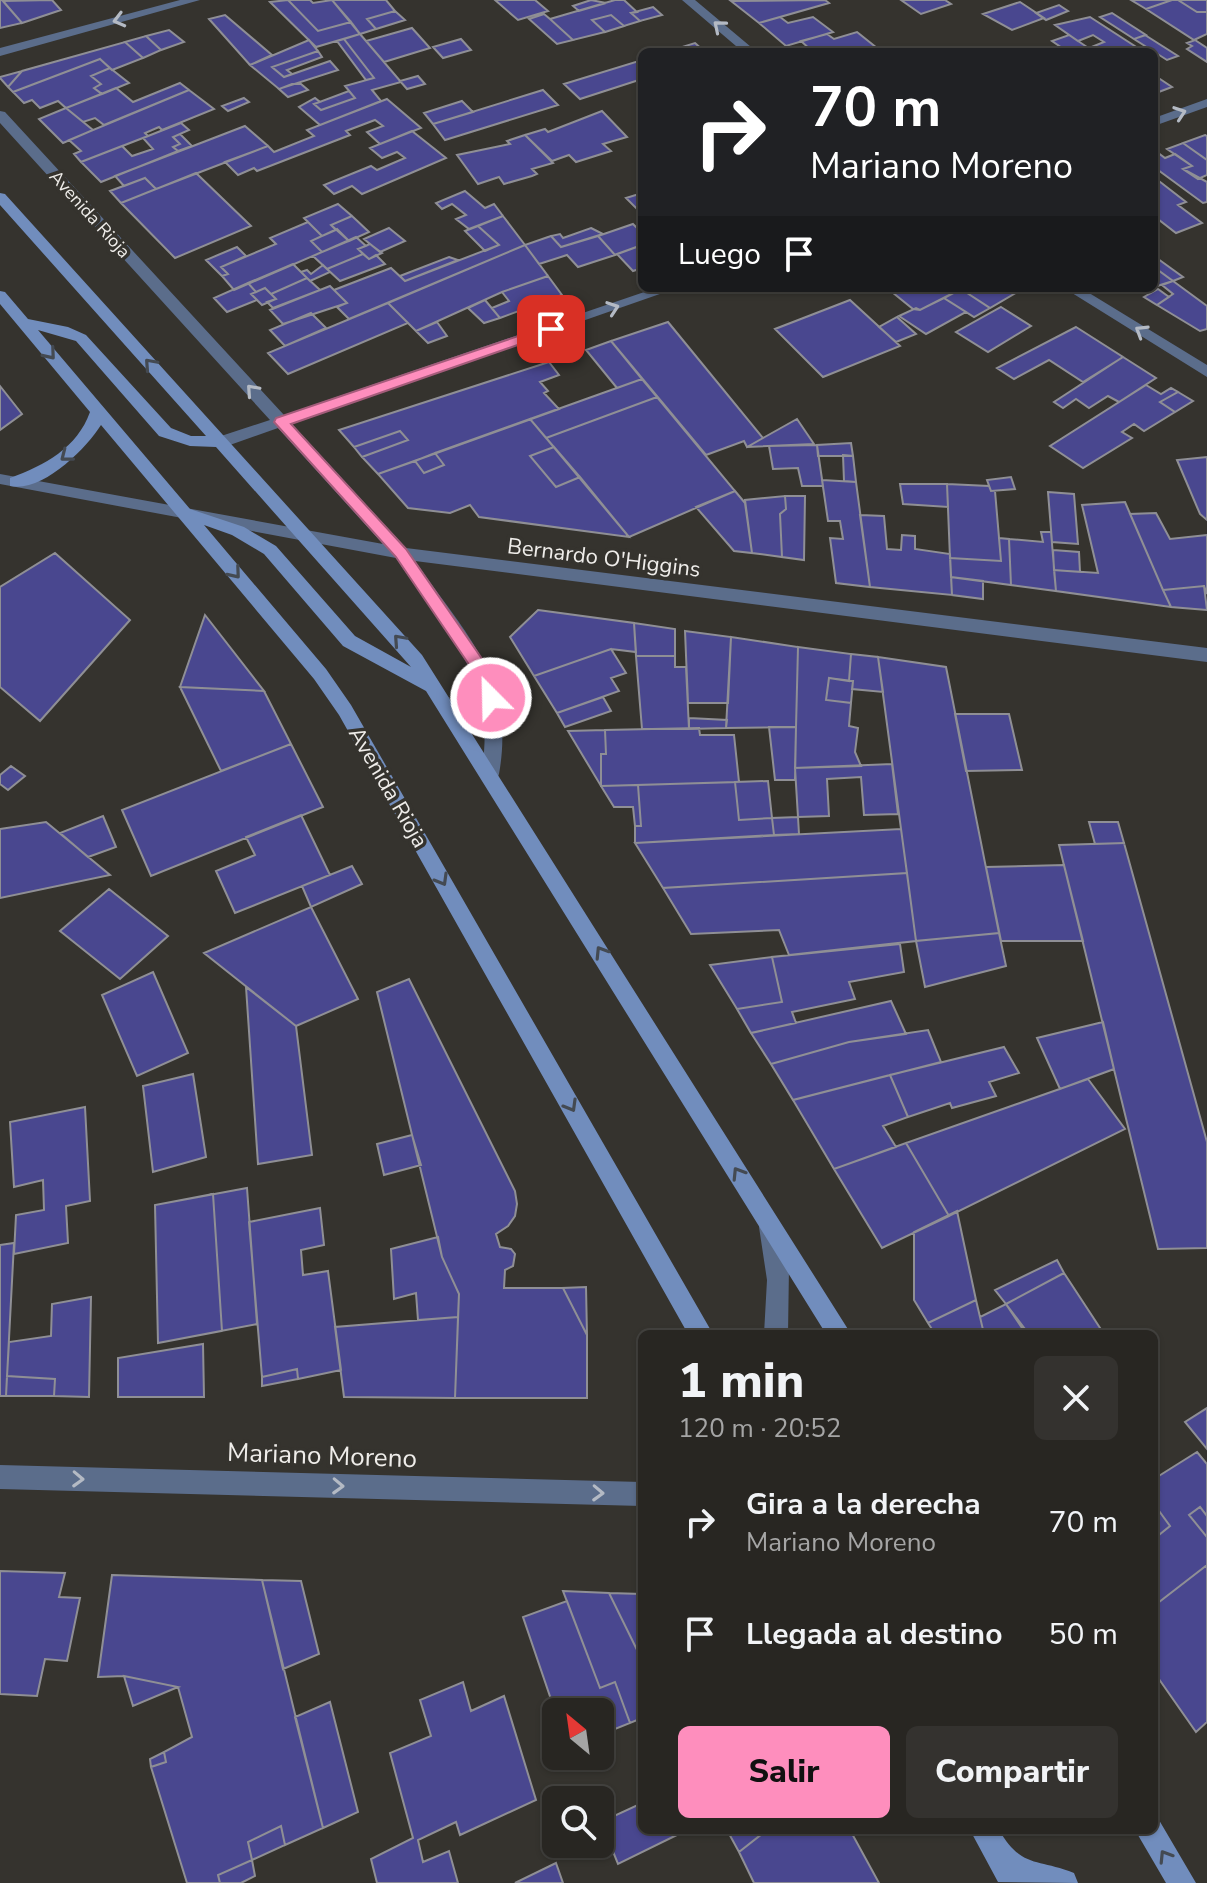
<!DOCTYPE html>
<html lang="es">
<meta charset="utf-8">
<style>
:root{--surface:#282622;--page:#34322f;--text:#f1f3f6;--muted:#a5a5a5;--line:#444340;--accent:#fe8ebd}
body{margin:0;font-family:"Nunito Sans",sans-serif;background:var(--page);color:var(--text);height:100vh;display:flex;flex-direction:column;font-size:30px;white-space:nowrap}
*{box-sizing:border-box;margin:0}
p{font-size:26px;color:var(--muted)}
.icon{flex:none;width:44px;height:44px;fill:none;stroke:currentColor;stroke-width:2;stroke-linecap:round;stroke-linejoin:round}
.map{position:relative;flex:1;overflow:hidden}
.drawer{position:absolute;left:638px;top:1330px;width:520px;height:504px;display:flex;flex-direction:column;background:var(--surface);border-radius:12px;box-shadow:0 2px 6px #0004,0 0 0 2px var(--line)}
.drawer>*{flex:none}
.top-card{position:absolute;left:638px;top:48px;width:520px;height:244px;border-radius:12px;box-shadow:0 2px 6px #0004,0 0 0 2px var(--line);background:#202124;color:#fff;overflow:hidden}
.needle{width:52px;rotate:331deg}
.fabs{position:absolute;left:542px;top:1698px;display:grid;gap:16px}
.fabs a{display:grid;place-items:center;width:72px;height:72px;border-radius:12px;background:var(--surface);box-shadow:0 2px 6px #0004,0 0 0 2px var(--line);font-size:40px}
.pin{position:absolute;display:grid;place-items:center;width:68px;height:68px;color:#fff;margin:-34px;border-radius:16px;box-shadow:0 4px 12px #0006}
.me{position:absolute;width:88px;margin:-44px;rotate:337deg;stroke-linejoin:round;filter:drop-shadow(0 0 6px #0008)}
.turn{display:flex;align-items:center;gap:28px;height:168px;padding:0 40px;font-size:36px}
.turn .icon{width:104px;height:104px;stroke-width:2.5}
.turn b{display:block;font-size:56px;line-height:68px}
.then{display:flex;align-items:center;height:76px;padding:0 40px;background:#0003;gap:16px;font-size:30px}
.round{display:grid;place-items:center;flex:none;width:84px;height:84px;border-radius:12px;background:var(--page)}
.overview{display:flex;align-items:center;justify-content:space-between;height:136px;padding:0 40px}
h1{font-size:48px;font-weight:800;line-height:60px}
.button{display:flex;gap:16px;margin-top:auto;padding:16px 40px}
.button a{flex:1;height:92px;border-radius:12px;background:var(--accent);color:#111;font-size:32px;font-weight:800;line-height:92px;text-align:center}
.button a+a{background:var(--page);color:var(--text)}
ul{padding:0;list-style:none}
li{display:flex;align-items:center;gap:24px;height:112px;padding:0 40px}
li div{flex:1}
li b{display:block;font-size:30px}
li em{font-style:normal}
.map>svg:first-child{display:block}
</style>
<div class="map">
<svg width="1207" height="1883" viewBox="0 0 1207 1883">
<rect width="100%" height="100%" fill="#35332e"/>
<!-- building -->
<path fill="#49478f" stroke="#8f8f95" stroke-width="2" d="M0,0h2l20,23 -22,5z
M52,0l9,10 -39,13 -19,-22z
M288,0h22l3,3 19,-3 19,22 -33,9z
M288,0l30,31 33,-9 9,12 -44,13 -46,-45z
M332,0h54l9,11 -28,8 9,10 -16,5z
M495,0h40l13,11 -30,9z
M591,0l15,3 -27,8 -6,-5z
M615,0h9l13,12 -6,1 9,8 -16,5 -13,-11 -19,5 13,12 -32,8 -23,-21z
M825,0l4,3 -70,20 -28,-22z
M901,0h44l6,4 -30,10z
M1131,0h41l-26,9z
M1172,0h6l19,12h10v22l-13,6 -48,-31z
M1178,0h29v12h-10z
M1020,2l24,16 -32,12 -29,-16z
M1059,5l9,6 -22,9 -10,-7z
M653,7l9,8 -22,6 -9,-8z
M395,11l10,9 -29,9 -9,-10z
M1112,13l34,22 -12,4 -34,-22z
M544,14l6,5 23,21 -16,4 -28,-25z
M225,15l47,40 -22,10 -41,-46z
M611,15l13,11 -19,6 -13,-12z
M780,17l8,6 25,-6 20,15 -47,14 -27,-23z
M1090,17l54,35h-50l-5,-4 15,-6 -11,-7 -15,6 -23,-16z
M412,28l18,20 -46,14 -18,-21z
M169,30l15,12 -23,8 -15,-14z
M857,32l25,20h-69l-12,-11 26,-7 7,5z
M360,34l41,48 -29,8 9,11 -61,24 -21,-18 16,-9 5,4 -6,2 7,6 34,-12 -10,-12 29,-8 -30,-39z
M1069,35l18,12 -19,5 -16,-11z
M1145,35l33,21 -11,4 -33,-21z
M146,36l15,14 -18,8 -18,-16z
M344,39l30,39 -8,2 -29,-39z
M461,39l10,11 -28,8 -10,-11z
M309,40l9,11 -46,16 12,10 46,-16 8,9 -59,19 -29,-24z
M1195,40l12,8v14l-20,-13 5,-3 -5,-3z
M125,42l18,16 -31,12 -12,-11 -87,33 -5,-5 14,-16z
M695,43l10,9h-39z
M318,51l4,6 -35,13 5,4 -8,3 -12,-10z
M100,59l10,9 -19,8 10,8 -7,4 8,6 -36,14 -8,-7 -18,7 -8,-8 -8,3 -11,-11z
M642,60v19l-62,20 -16,-15z
M110,68l19,15 -27,11 -8,-6 7,-4 -10,-8z
M22,71l-14,16 -8,-9v-1z
M1154,75l18,12 -16,6z
M418,76l7,8 -18,5 -7,-8z
M180,83l9,7 -85,35 -9,-7 -12,4 -17,-14 50,-20 17,14z
M292,84h9l7,6 -20,7 -9,-8z
M189,90l25,19 -52,21 -3,-3 -14,6 3,3 -67,26 -7,-8 7,-3 -12,-11z
M543,90l15,15 -113,35 -12,-16z
M349,91l6,7 -34,12 -7,-6z
M244,98l5,4 -21,9 -6,-5z
M387,99l34,29 -41,16 -13,-12 16,-6 -8,-6 -29,11 4,4 -93,36 -3,-3 -16,7 -13,-13 43,-16 6,6 40,-16 -7,-6z
M462,101l11,11 -40,12 -9,-11z
M66,108l27,22 -30,13 -24,-24z
M602,111l25,26 -24,7 8,7 -35,11 -7,-7 -17,6 -27,-26 20,-6 3,3z
M181,123l8,7 -16,7 7,7 -7,3 5,4 -77,31 -20,-20 41,-16 10,10 21,-7 -10,-11z
M245,126l23,20 -112,43 -11,-11 -21,8 -9,-10z
M412,131l34,27 -84,36 -10,-8 -18,8 -10,-9 47,-19 6,4 28,-12 -8,-6 -15,6 -12,-10z
M180,134l12,12 -14,5 -5,-4 7,-3 -7,-7z
M525,135l28,28 -21,6 5,5 -5,2 -28,8 -5,-7 -21,7 -21,-29 53,-11 -3,-3z
M1205,135l2,1v24l-24,-17z
M1183,143l24,17v15l-9,4 -15,-10 9,-3 -25,-17z
M1157,152l8,6 10,-4 17,12 -9,3 24,13v20l-4,1 -49,-36v-14z
M196,173l55,53 -76,32 -54,-55z
M145,178l11,11 -35,14 -11,-12z
M1155,178l31,24 -8,3 24,18 -26,10 -22,-17z
M465,191l20,17 9,-4 9,12 -34,13 -13,-10 10,-4 -14,-11 -10,5 -6,-6z
M642,193v15l-5,1 -11,-11z
M338,204l14,12 -21,9 5,5 -14,6 -18,-18z
M352,216l17,16 -20,9 -18,-16z
M503,216l22,29 -176,74 -12,-12 10,-4 -13,-13 57,-22 14,13 94,-36 -21,-19z
M308,222l14,14 -11,5 11,11 -88,38 -12,-14 6,-2 -7,-7 55,-23 -6,-6z
M633,224l9,9v12l-27,10 -17,-19z
M478,226l21,19 -14,6 -20,-20z
M389,228l16,13 -25,11 -16,-13z
M591,228l12,6 -42,13 -10,-11 9,-2 3,4z
M337,229l12,12 -27,11 -11,-11z
M551,236l10,11 37,-11 17,19 -37,12 -11,-12 -28,9 -14,-19z
M356,237l10,9 -8,3 5,5 -36,15 -14,-13z
M370,244l12,9 -13,6 -11,-10z
M525,245l23,31 -46,16 -86,39 -28,-28z
M642,245v23l-9,3 -16,-17z
M237,247l9,9 -25,11 7,7 -6,2 -16,-16z
M363,254l6,5 7,-4 9,9 -45,17 -13,-12z
M1154,256l29,21 -10,4 -19,-14z
M449,257l9,3 -53,21 -5,-5z
M293,264l14,14 -36,16 -6,-6 -9,4 -8,-9z
M323,265l7,7 -20,9 -9,-9 6,-2 4,4z
M1155,268l18,13 -19,6z
M548,276l14,19 -62,23 -8,-10 17,-7 -7,-9z
M307,278l13,12 -47,18 -6,-6 9,-3 -5,-5z
M1173,281l34,25v23l-7,2 -43,-26 16,-11 -11,-9z
M248,283l8,9 -5,2 6,6 -30,12 -13,-14z
M330,286l17,17 -64,21 -13,-14z
M265,288l11,11 -14,6 -11,-11z
M887,288h76l-43,22 -7,-1z
M1014,288l5,3 -29,17 -29,-19z
M961,289l29,19 -16,9 -30,-19z
M1158,289l11,8 -12,8 -13,-8z
M944,298l22,14 -40,22 -27,-18 17,-8 4,2z
M485,300l15,18 -16,5 -16,-15z
M850,300l50,46 -77,31 -48,-48z
M388,303l20,20 -120,51 -20,-21z
M1001,307l30,19 -43,26 -32,-20z
M311,313l15,15 -41,18 -15,-16z
M897,317l19,17 -20,8 -17,-15z
M437,322l10,14 -19,7 -12,-12z
M668,322l95,116 -16,9 -3,-6 -38,14 -95,-114z
M1076,327l47,30 -40,25 -34,-22 -35,19 -17,-11z
M611,341l31,38 -25,9 -31,-38z
M1123,357l33,21 -37,24 -11,-6 -19,12 -13,-9 -13,9 -9,-6z
M549,362l10,13 -19,7 8,9 -4,2 15,16 -181,65 -16,-17 46,-17 -8,-9 -46,16 -15,-17z
M642,379l15,18 -111,41 -16,-19z
M1146,385l15,9 10,-6 7,4 -18,10 15,10 -31,19 -10,-7 -12,8 10,6 -49,30 -33,-22z
M0,386l22,28 -22,16z
M1178,392l15,9 -18,11 -15,-10z
M657,397l78,94 -106,46 -83,-99z
M530,419l24,28 -24,9 26,31 24,-10 49,60 -150,-20 -9,-12 -20,8 -42,-5 -30,-34 37,-13 9,12 20,-8 -9,-12z
M797,419l17,25 -67,3 16,-9z
M400,431l8,9 -46,17 -8,-10z
M851,443l2,13h-35l-1,-11z
M817,445l6,41h-21l-4,-18 -25,1 -4,-23z
M554,447l26,30 -24,10 -26,-31z
M435,453l9,12 -20,8 -9,-12z
M843,455l10,1 3,26 -12,-1z
M1207,457v63l-7,-6 -23,-54z
M1011,477l4,12 -24,2 -4,-11z
M822,480l34,2 14,105 -34,-4 -6,-45 13,1 -3,-18h-12z
M900,484h47l1,23 -45,-3z
M947,484l42,2 2,5h4l6,70 -51,-3z
M735,491l10,12 7,50 -18,-2 -38,-44z
M1048,492l26,2 4,50 -26,-2z
M785,496h20l-1,64 -22,-3 -2,-43 6,-5z
M785,496l1,13 -6,5 2,43 -30,-4 -7,-53z
M1125,502l38,88 8,17 -115,-16 -2,-21 44,3 -16,-68z
M1156,513l14,26 37,-4v59l-3,-8 -41,4 -33,-76z
M860,515l24,1 3,33 14,1 1,-15 13,1v13l35,5 2,41 -82,-8z
M1041,532h10l5,59 -45,-6 -2,-46 34,3z
M999,538l10,1 2,46 -60,-8 -1,-19 51,3z
M1053,550l26,2 1,20 -26,-2z
M55,553l75,67 -90,101 -40,-34v-100z
M951,577l32,4v18l-31,-4z
M1204,586l3,24 -36,-3 -8,-17z
M538,610l96,13 2,29 -25,-3 -77,27 -24,-39z
M205,615l59,76 -84,-4z
M634,623l41,6v27h-39z
M685,631l46,6 -3,66h-40z
M731,637l67,10 -2,80 -70,1z
M798,647l53,7 -2,27 -20,-3 -3,22 25,3 -2,23 9,2 -3,24 6,14 -66,2z
M611,649l15,24 -15,5 8,13 -62,22 -23,-37z
M851,654l27,3 5,35 -31,-3 1,-8h-4z
M636,656h39v11h11l3,62h-47z
M878,657l68,10 53,266 -83,8z
M829,678l24,3 -2,22 -25,-3z
M180,687l84,4 27,53 -70,27z
M603,697l8,14 -46,16 -8,-14z
M955,714h54l13,56 -56,1z
M689,718l38,2 -1,8 -37,1z
M769,727h27l-1,53h-20z
M699,728l1,7h34l5,47 -138,4v-32h5l-1,-24z
M605,730l1,24h-5v32l-33,-55z
M291,744l32,63 -172,69 -29,-66z
M892,764l6,50 -34,1 -3,-38 -34,2 2,37 -31,1 -3,-49z
M11,766l14,10 -17,14 -8,-6v-9z
M768,781l4,37 -33,2 -4,-38z
M735,782l4,38 33,-2 2,17 -139,8v-17h6l-3,-41z
M638,785l3,41h-6l-2,-19h-19l-13,-21z
M301,815l29,60 -95,38 -19,-42 39,-16 -9,-18z
M103,816l13,31 -28,10 -28,-24z
M798,817l1,17 -25,1 -2,-17z
M46,822l64,53 -110,23v-69z
M1089,822h29l6,21 -29,1z
M901,829l6,44 -244,15 -28,-45z
M1124,843l83,299v106l-49,1 -99,-404z
M1064,865l19,76h-82l-15,-74z
M352,866l10,18 -51,23 -9,-21z
M907,873l9,68 -127,14 -10,-25 -88,4 -28,-46z
M109,889l59,47 -48,43 -60,-48z
M311,907l47,92 -62,27 -92,-73z
M999,933l7,33 -81,21 -9,-46z
M900,944l4,28 -55,10 6,17 -63,13 4,11 -45,10 -14,-24 45,-7 -10,-45z
M772,957l10,45 -45,7 -27,-44z
M153,972l35,81 -51,23 -35,-81z
M409,979l106,212 2,13 -2,12 -7,10 -12,8 4,13 11,2 4,5 -2,12 -8,4 -1,18h59l24,47v63h-132l4,-104 -17,-37 -65,-265z
M246,987l50,39 16,129 -54,9z
M891,1001l15,33 -57,8 -78,22 -20,-31z
M1103,1022l11,47 -54,20 -23,-51z
M928,1030l13,32 -148,38 -22,-36 78,-22z
M1004,1047l15,26 -30,9 7,14 -44,12 -2,-5 -42,14 -18,-42z
M193,1074l13,83 -53,15 -10,-86z
M890,1075l18,42 -25,9 13,21 -62,22 -41,-69z
M1088,1079l37,50 -176,87 -43,-73z
M85,1107l5,94 -24,5 2,37 -54,11 2,-39 28,-5 -1,-30 -29,7 -4,-65z
M412,1135l9,30 -37,10 -7,-31z
M906,1143l43,73 -67,32 -48,-79z
M247,1188l10,136 -99,19 -3,-138z
M213,1194l9,137 -64,12 -3,-138z
M320,1208l4,37 -23,5 2,25 25,-4 13,99 -43,9 -1,-10 -35,8 -13,-155z
M957,1211l19,89 -48,23 -14,-23v-68z
M438,1237l4,20 17,37 -1,23 -40,3 -2,-27 -22,6 -3,-50z
M14,1243l-8,153h-6v-151z
M1057,1260l7,13 -58,31 -11,-14z
M1064,1273l40,61h-78l-20,-30z
M586,1287l1,48 -24,-47z
M91,1297l-2,100 -35,-1 1,-17 -48,-3 2,-34 42,-6 1,-32z
M976,1300l8,34h-49l-7,-11z
M1006,1304l22,29 -44,1 -4,-17z
M458,1317l-3,81 -111,-1 -9,-70z
M203,1344l1,53h-86v-39z
M297,1369l1,10 -36,7v-9z
M7,1376l48,3 -1,17h-48z
M1207,1408v41l-22,-27z
M1197,1452l10,12v52l-7,-9 -11,8 18,22v28l-53,41v-67l16,-13 -16,-22v-25z
M1154,1504l16,22 -16,13z
M1200,1507l7,9v21l-18,-22z
M1207,1565v157l-11,10 -42,-60v-66z
M0,1571l65,2 -6,24 21,1 -13,63 -22,-2 -8,37 -37,-2z
M112,1575l150,5 61,248 -38,17 -4,-19 -33,16 4,18 -34,15 2,8h-33l-36,-116 15,-5 -2,-10 28,-15 -14,-50 -54,-11 -26,1z
M262,1580l39,1 18,73 -36,15z
M563,1591l46,2 33,67v58l-12,5 -15,-41 -15,6z
M609,1593l33,1v66z
M567,1601l33,87 15,-6 15,41 -30,12v-23l-44,2 -33,-97z
M124,1676l54,11 -45,19z
M463,1682l8,29 33,-15 32,104 -76,35 -4,-13 -38,18 5,22 26,-11 9,32h-81l-6,-24 42,-21 -23,-85 41,-17 -11,-36z
M330,1702l28,110 -35,16 -28,-111z
M164,1752l2,10 -15,5 -1,-8z
M642,1803v27h45l-69,34 -17,-42z
M281,1826l4,19 -33,15 -4,-18z
M727,1830h40l-28,22z
M767,1830h83l29,53h-125l-15,-31z
M252,1860l3,16 -14,7h-21l-2,-8z
M556,1863l7,20h-48z"/>
<g fill="none" stroke-linecap="round" stroke-linejoin="round">
<!-- minor -->
<path fill="#5b6d8b" fill-rule="evenodd" d="M180,0h20l-200,56v-8z
M682,0h13l62,52h-14z
M1207,99v8l-53,19v-8z
M0,111l5,1 279,303 372,-127h21l-386,135 115,125 801,100v14l-792,-101c50,73 101,118 84,213l-2,5h-14l-2,-5c18,-97 -35,-141 -85,-216l-396,-74v-10l383,70 -105,-116 -51,18h-12v-8l55,-18 -270,-297z
M1064,288h17l126,77v12z
M770,1216l8,3 11,48 -1,67h-24l3,-54 -8,-53 3,-8z
M0,1465l642,17v24l-642,-17z"/>
<!-- secondary -->
<path fill="#718dbd" fill-rule="evenodd" d="M0,193l5,1 417,461 429,679h-25l-400,-643 -83,-45 -79,-92 -32,-19 -28,-10 122,144 25,36 362,629h-25l-349,-619 -25,-36 -213,-254c-15,24 -59,68 -91,61v-8c35,-13 67,-30 80,-66l-90,-108v-13l5,1 23,27 40,8 18,8 85,93 20,8h15l-206,-231zM38,330l38,11 83,95 31,10 26,1 195,220 -56,-31 -79,-90 -32,-19 -54,-18z
M1154,1818l5,2 37,63h-30l-31,-53h19z
M970,1830h29c23,39 38,28 75,43l4,10 -80,-1z"/>
</g>
<!-- one-way arrows -->
<defs><path id="oneway-chevron" d="M-2-3.5L2.5 0L-2 3.5" fill="none" stroke-width="1.6" stroke-linecap="round" stroke-linejoin="round" transform="scale(2)"/></defs>
<g stroke="#b4bac4">
<use href="#oneway-chevron" transform="translate(119 20) rotate(165)"/>
<use href="#oneway-chevron" transform="translate(719 26) rotate(-140)"/>
<use href="#oneway-chevron" transform="translate(1180 113) rotate(-19)"/>
<use href="#oneway-chevron" transform="translate(613 308) rotate(-19)"/>
<use href="#oneway-chevron" transform="translate(1141 331) rotate(-148)"/>
<use href="#oneway-chevron" transform="translate(252 390) rotate(-132)"/>
<use href="#oneway-chevron" transform="translate(78 1479) rotate(2)"/>
<use href="#oneway-chevron" transform="translate(338 1486) rotate(2)"/>
<use href="#oneway-chevron" transform="translate(598 1493) rotate(2)"/>
</g>
<g stroke="#444a52">
<use href="#oneway-chevron" transform="translate(50 354) rotate(50)"/>
<use href="#oneway-chevron" transform="translate(150 364) rotate(-132)"/>
<use href="#oneway-chevron" transform="translate(66 456) rotate(142)"/>
<use href="#oneway-chevron" transform="translate(235 573) rotate(50)"/>
<use href="#oneway-chevron" transform="translate(399 640) rotate(-132)"/>
<use href="#oneway-chevron" transform="translate(442 880) rotate(60)"/>
<use href="#oneway-chevron" transform="translate(601 952) rotate(-122)"/>
<use href="#oneway-chevron" transform="translate(571 1106) rotate(60)"/>
<use href="#oneway-chevron" transform="translate(738 1173) rotate(-122)"/>
<use href="#oneway-chevron" transform="translate(1165 1856) rotate(-122)"/>
</g>
<!-- route -->
<path fill="#fe8ebd" stroke="#a55c7b" stroke-width="2" d="M551,325l6,4 -2,3 -264,92 115,125 81,117 13,32 -9,6 -5,-1 -12,-31 -78,-115 -122,-135 2,-4z"/>
<g text-anchor="middle" stroke-width="7" stroke-linejoin="round" paint-order="stroke">
<!-- far-street labels -->
<g font-size="18" fill="#efedea" stroke="#35332e">
<text transform="translate(90 214) rotate(48)" y="6">Avenida Rioja</text>
</g>
<!-- street labels -->
<g font-size="22" fill="#efedea" stroke="#35332e">
<text transform="translate(604 557) rotate(7)" y="8">Bernardo O'Higgins</text>
<text transform="translate(389 787) rotate(60)" y="8">Avenida Rioja</text>
</g>
<!-- near-street labels -->
<g font-size="26" fill="#efedea" stroke="#35332e">
<text transform="translate(322 1455) rotate(2)" y="9">Mariano Moreno</text>
</g>
</g>
</svg>
<div class="fabs">
<a><svg class="needle" viewBox="-14 -14 28 28"><path d="M0-13l5 13h-10z" fill="#e53935"/><path d="M0 13l5-13h-10z" fill="#a5a5a5"/></svg></a>
<a><svg class="icon" aria-label="search" viewBox="0 0 24 24"><circle cx="10" cy="10" r="6"/><path d="M15 15l6 6"/></svg></a>
</div>
<div class="pin" style="left:551px;top:329px;background:#d93025"><svg class="icon" aria-label="arrive" viewBox="0 0 24 24"><path d="M6 21V4h12l-3 4 3 4H6"/></svg></div>
<svg class="me" style="left:491px;top:698px" viewBox="-20 -20 40 40"><circle r="17" fill="#fe8ebd" stroke="#fff" stroke-width="3"/><path d="M0-11L8 9 0 5-8 9z" fill="#fff"/></svg>
<div class="top-card">
<div class="turn"><svg class="icon" aria-label="right" viewBox="0 0 24 24"><path d="M7 20v-9h11M14 6l5 5-5 5"/></svg><div><b>70 m</b>Mariano Moreno</div></div>
<div class="then">Luego<svg class="icon" aria-label="arrive" viewBox="0 0 24 24"><path d="M6 21V4h12l-3 4 3 4H6"/></svg></div>
</div>
<section class="drawer">
<div class="overview"><div><h1>1 min</h1><p>120 m · 20:52</p></div><a class="round"><svg class="icon" aria-label="close" viewBox="0 0 24 24"><path d="M6 6l12 12M18 6L6 18"/></svg></a></div>
<ul>
<li><svg class="icon" aria-label="right" viewBox="0 0 24 24"><path d="M7 20v-9h11M14 6l5 5-5 5"/></svg><div><b>Gira a la derecha</b><p>Mariano Moreno</p></div><em>70 m</em></li>
<li><svg class="icon" aria-label="arrive" viewBox="0 0 24 24"><path d="M6 21V4h12l-3 4 3 4H6"/></svg><div><b>Llegada al destino</b></div><em>50 m</em></li>
</ul>
<div class="button"><a>Salir</a><a>Compartir</a></div>
</section>
</div>
